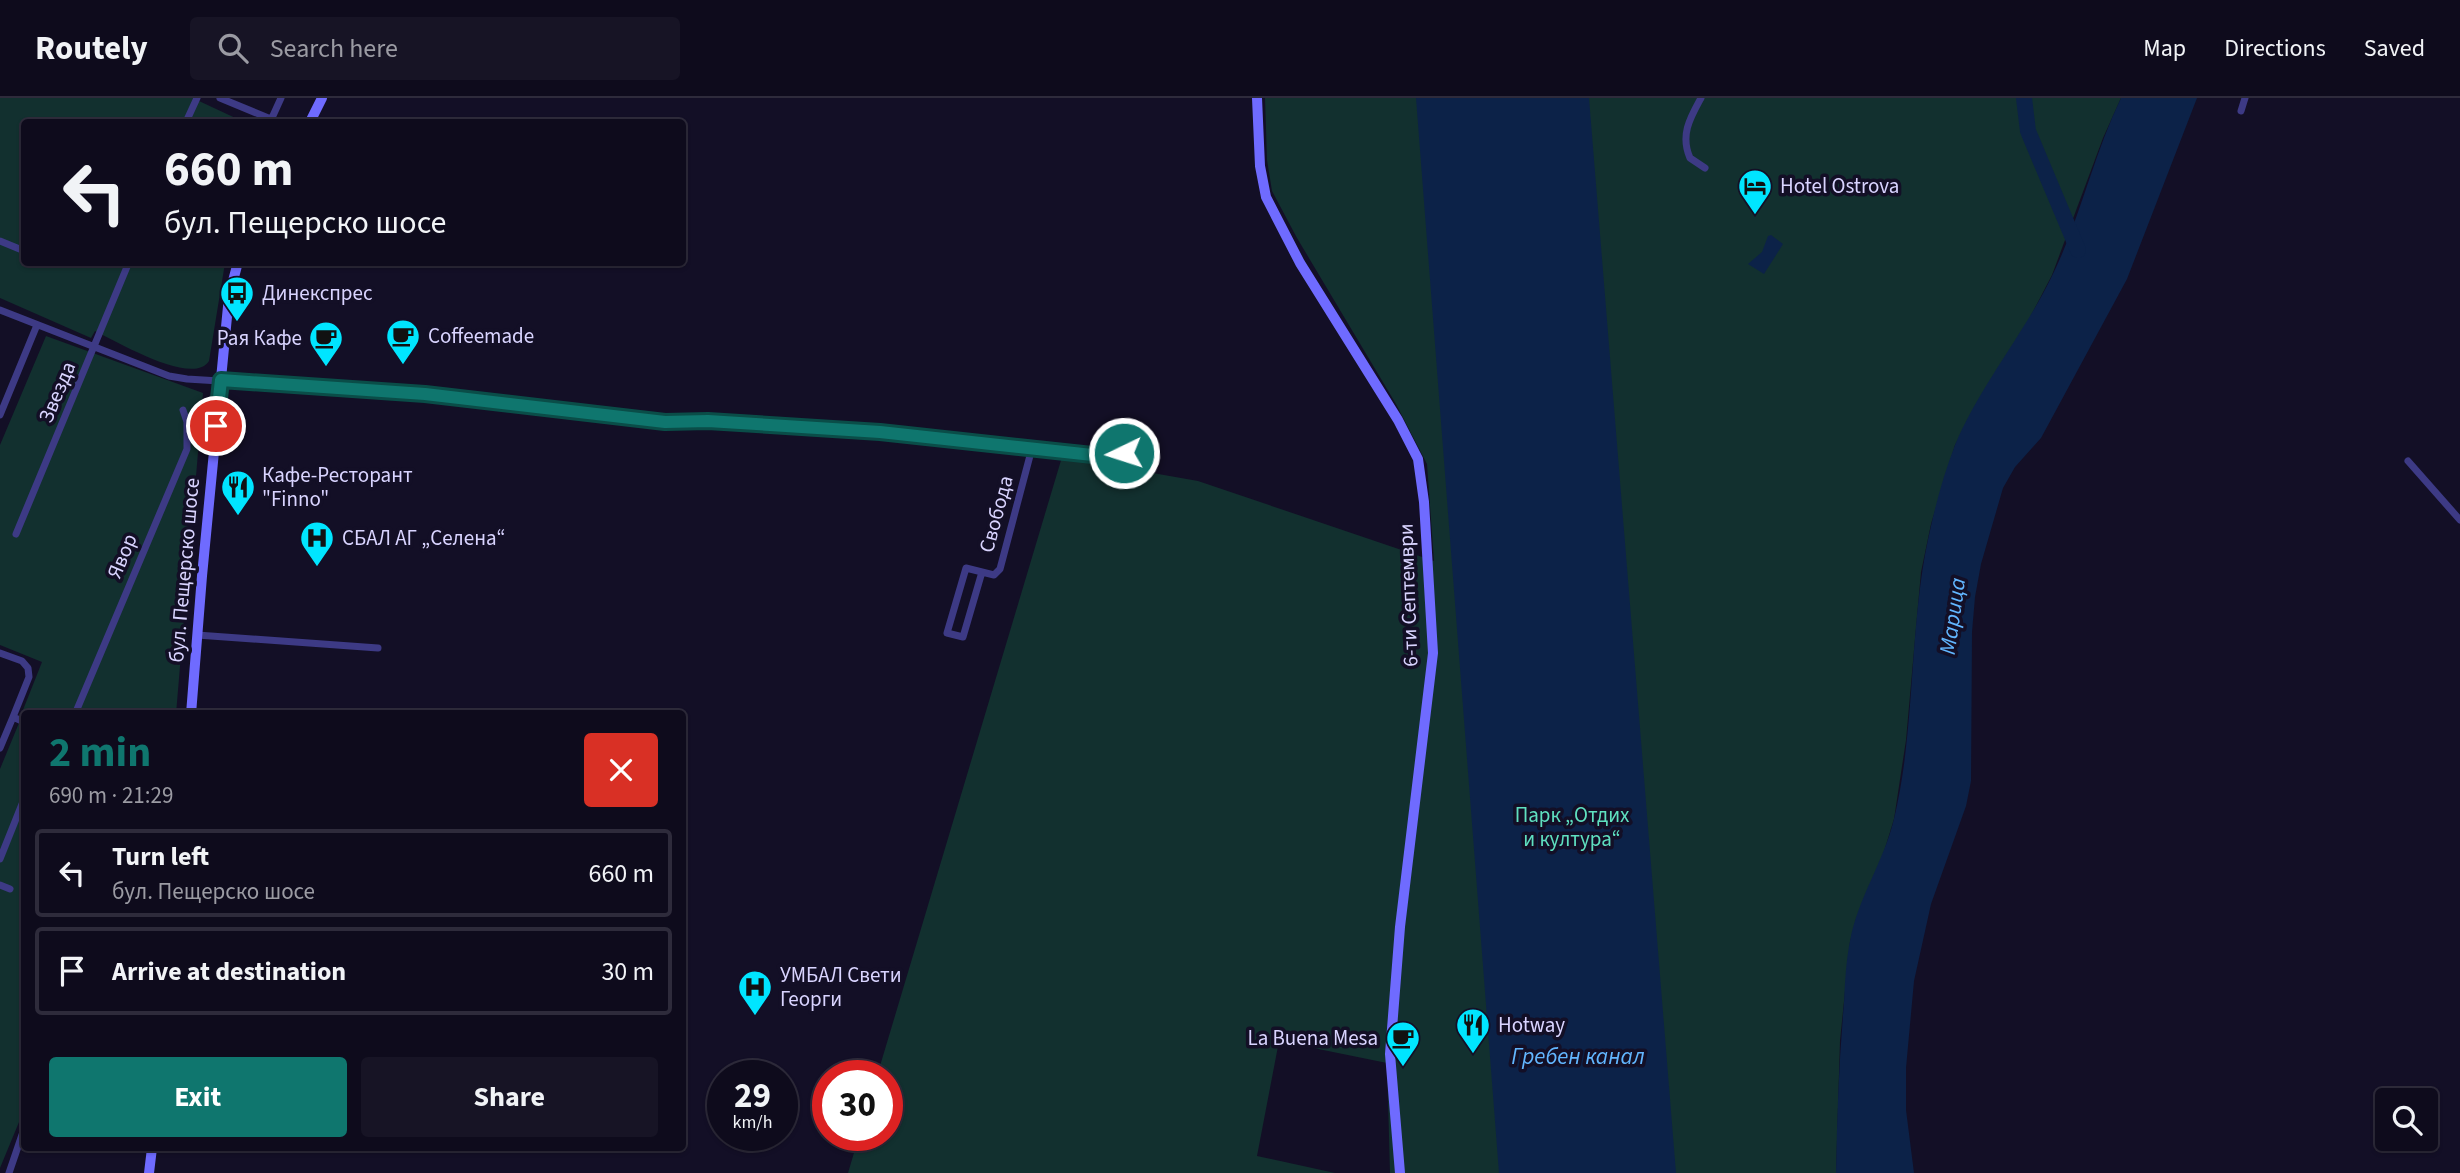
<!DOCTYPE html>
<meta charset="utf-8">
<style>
:root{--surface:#0e0b1c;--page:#171425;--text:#f1f3f6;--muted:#9b9ba3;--line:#2e2b3b;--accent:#0f766e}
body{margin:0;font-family:"Source Sans 3",sans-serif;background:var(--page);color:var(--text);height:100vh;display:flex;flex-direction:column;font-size:26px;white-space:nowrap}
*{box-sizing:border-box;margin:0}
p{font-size:23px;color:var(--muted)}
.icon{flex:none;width:38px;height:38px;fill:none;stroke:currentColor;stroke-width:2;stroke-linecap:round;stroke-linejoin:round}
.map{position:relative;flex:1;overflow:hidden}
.panel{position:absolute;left:21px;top:612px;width:665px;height:441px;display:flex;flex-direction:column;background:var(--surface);border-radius:7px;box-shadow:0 2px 5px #0004,0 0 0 2px var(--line)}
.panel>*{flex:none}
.banner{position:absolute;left:21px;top:21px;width:665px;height:147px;border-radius:7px;box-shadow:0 2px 5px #0004,0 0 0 2px var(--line);background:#0e0b1c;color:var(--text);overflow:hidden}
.fabs{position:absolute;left:2375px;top:990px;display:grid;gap:14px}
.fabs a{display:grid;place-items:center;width:63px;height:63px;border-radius:7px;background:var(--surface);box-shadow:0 2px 5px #0004,0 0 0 2px var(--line);font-size:35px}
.speed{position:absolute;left:707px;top:962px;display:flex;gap:14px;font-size:35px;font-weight:700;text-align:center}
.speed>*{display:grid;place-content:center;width:91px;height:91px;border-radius:50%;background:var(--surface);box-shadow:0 2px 5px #0004,0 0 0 2px var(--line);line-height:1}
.speed small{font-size:18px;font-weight:400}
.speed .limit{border:10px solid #d22;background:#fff;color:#111}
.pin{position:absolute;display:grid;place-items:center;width:60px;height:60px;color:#fff;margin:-30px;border:4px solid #fff;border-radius:50%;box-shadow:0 2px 7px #0007}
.me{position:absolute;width:77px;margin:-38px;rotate:266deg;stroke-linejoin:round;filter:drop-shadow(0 0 5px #0008)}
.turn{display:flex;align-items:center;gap:24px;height:147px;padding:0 28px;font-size:32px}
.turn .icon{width:91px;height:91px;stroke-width:2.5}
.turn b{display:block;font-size:49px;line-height:60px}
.round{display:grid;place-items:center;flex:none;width:74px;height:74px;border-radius:7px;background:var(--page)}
.headline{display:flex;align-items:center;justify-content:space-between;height:119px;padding:0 28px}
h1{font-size:42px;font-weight:700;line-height:52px;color:var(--accent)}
.primary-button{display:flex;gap:14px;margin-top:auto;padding:14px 28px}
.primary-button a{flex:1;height:80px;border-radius:7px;background:var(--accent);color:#fff;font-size:28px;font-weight:700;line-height:80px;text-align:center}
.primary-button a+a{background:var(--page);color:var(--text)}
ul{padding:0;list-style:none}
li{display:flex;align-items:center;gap:21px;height:88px;margin:0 14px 10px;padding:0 14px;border:4px solid var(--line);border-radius:7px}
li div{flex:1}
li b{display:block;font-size:26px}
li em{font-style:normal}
header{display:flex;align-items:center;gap:42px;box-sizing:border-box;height:98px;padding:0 35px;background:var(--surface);border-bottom:2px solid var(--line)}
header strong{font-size:33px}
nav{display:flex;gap:38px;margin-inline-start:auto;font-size:24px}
.search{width:490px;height:63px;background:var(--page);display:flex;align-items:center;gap:18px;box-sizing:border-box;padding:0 24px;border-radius:7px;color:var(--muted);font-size:26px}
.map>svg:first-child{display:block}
</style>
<header>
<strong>Routely</strong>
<div class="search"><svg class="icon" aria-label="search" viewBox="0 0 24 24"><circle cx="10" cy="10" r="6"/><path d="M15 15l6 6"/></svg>Search here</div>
<nav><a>Map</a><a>Directions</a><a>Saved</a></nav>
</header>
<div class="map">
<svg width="2460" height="1075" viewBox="0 0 2460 1075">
<rect width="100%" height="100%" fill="#130f26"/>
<!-- green -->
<path fill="#12302f" d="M0,0h200l-1,3 45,21h-220v140l201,1 -16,98c-16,26 -93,-20 -114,-30l-4,7 -91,-40z
M1265,0h856l-18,40 -51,137 -25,48 -49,78 -23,44 -24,79 -10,48 -15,168 -12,79 -12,39 -26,61 -6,23 -10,99 -4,132h-446l-3,-110 -108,-22 -22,115 78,17h-487l11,-37h28v-60h-10l185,-619 136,24 236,80 -7,-97 -31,-60 -99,-166 -25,-47 -5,-31z
M46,238l157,57 -27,321 -155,1 21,-53 -42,-17v-200z
M19,625l5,2v385l-24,58v-399z"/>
<!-- water -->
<path fill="#0c2248" d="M1416,0h173l87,1075h-177z
M2121,0h76l-70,181 -86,159 -26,29 -12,21 -22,76 -6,33 -3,35 -1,149 -5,25 -35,98 -17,77 -8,87v42l8,63h-78c1,-57 3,-113 8,-170 1,-21 2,-42 6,-62 8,-43 34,-80 44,-122 23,-96 14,-197 37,-293 6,-27 14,-55 24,-81 25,-59 68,-110 96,-167 29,-58 42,-122 70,-180z
M1771,137l12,9 -19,30 -16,-10 14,-12 6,-16z"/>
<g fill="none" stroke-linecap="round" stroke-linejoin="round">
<!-- river -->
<path stroke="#0c2248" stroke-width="16" d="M2024,0l4,33 50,119"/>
<!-- street -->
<path stroke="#3d3a85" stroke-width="7" d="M220,0l58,24
M1701,0c-11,20 -21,37 -11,60l15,10
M2241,13l4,-13
M271,22l10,-22
M186,24l11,-24
M0,143l22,9
M0,212l169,66 18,3 238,15 240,28 43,-1 172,11 230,25 14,-4 9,-14
M0,317l37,-90
M2408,363l52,59
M16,436l113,-272
M982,474l-19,65 -16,-4 19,-65 28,7 6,-6 32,-121
M197,537l181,13
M0,555l22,8 6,7 1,9 -16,40
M75,616l112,-265v-27l-4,-12
M0,650l13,-31 11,5
M0,761l24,-60
M0,787l10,4
M9,1075l15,-44"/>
<!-- secondary -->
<path stroke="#6f6bff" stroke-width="10" d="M1257,0l3,68 6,31 34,66 98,157 20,39 6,43 9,151 -33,274 -10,127 10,119
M310,24l12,-24
M191,616l11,-138 27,-280 9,-34
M149,1075l3,-25"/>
</g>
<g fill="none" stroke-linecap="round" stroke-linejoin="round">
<!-- route casing -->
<g stroke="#0a4d48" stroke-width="18">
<path id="route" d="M216,328l5,-46 204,14 240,28 43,-1 172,11 231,25 13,-4"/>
</g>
<!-- route -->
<use href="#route" stroke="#0f766e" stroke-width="12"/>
</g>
<!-- icons -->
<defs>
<g id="hotel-pin" transform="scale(1.75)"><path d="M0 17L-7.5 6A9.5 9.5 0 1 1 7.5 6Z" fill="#00e5ff" stroke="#130f26"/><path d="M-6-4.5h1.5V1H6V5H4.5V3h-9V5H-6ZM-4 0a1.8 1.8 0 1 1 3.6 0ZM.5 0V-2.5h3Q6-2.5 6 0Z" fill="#111"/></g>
<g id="bus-pin" transform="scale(1.75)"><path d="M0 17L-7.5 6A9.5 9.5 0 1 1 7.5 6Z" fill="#00e5ff" stroke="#130f26"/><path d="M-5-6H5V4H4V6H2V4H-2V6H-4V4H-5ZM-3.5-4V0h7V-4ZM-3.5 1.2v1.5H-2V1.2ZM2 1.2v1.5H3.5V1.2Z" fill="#111"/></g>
<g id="cafe-pin" transform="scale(1.75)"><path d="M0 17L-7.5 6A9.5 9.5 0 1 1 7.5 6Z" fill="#00e5ff" stroke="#130f26"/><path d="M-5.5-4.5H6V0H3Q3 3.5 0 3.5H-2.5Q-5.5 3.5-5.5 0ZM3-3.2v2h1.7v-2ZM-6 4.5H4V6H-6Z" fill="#111"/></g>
<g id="restaurant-pin" transform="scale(1.75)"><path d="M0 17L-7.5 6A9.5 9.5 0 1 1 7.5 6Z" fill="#00e5ff" stroke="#130f26"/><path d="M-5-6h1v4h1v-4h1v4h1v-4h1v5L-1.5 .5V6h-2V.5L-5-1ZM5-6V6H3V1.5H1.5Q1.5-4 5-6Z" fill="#111"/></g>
<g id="hospital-pin" transform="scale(1.75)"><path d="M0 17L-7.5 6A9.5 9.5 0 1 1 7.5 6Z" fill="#00e5ff" stroke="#130f26"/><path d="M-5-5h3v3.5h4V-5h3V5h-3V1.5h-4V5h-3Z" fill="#111"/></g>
</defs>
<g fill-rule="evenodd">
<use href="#hotel-pin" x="1755" y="88"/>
<use href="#bus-pin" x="237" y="195"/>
<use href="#cafe-pin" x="403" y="238"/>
<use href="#cafe-pin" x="326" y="240"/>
<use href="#restaurant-pin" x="238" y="389"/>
<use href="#hospital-pin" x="317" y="440"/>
<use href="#hospital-pin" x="755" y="889"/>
<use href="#restaurant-pin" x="1473" y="927"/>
<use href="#cafe-pin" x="1403" y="940"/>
</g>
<g text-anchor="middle" stroke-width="7" stroke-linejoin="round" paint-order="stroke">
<!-- poi labels -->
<g font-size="21" fill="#d9d4ff" stroke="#130f26" text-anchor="start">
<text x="1780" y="95">Hotel Ostrova</text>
<text x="262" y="202">Динекспрес</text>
<text x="428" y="245">Coffeemade</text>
<text x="302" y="247" text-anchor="end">Рая Кафе</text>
<text x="262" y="384">Кафе-Ресторант<tspan x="262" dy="24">"Finno"</tspan></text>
<text x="342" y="447">СБАЛ АГ „Селена“</text>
<text x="780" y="884">УМБАЛ Свети<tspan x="780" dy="24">Георги</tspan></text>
<text x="1498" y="934">Hotway</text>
<text x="1378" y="947" text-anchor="end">La Buena Mesa</text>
</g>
<!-- street labels -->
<g font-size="21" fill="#d9d4ff" stroke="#130f26">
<text transform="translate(57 294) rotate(-67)" y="7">Звезда</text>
<text transform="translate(996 416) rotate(-75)" y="7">Свобода</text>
<text transform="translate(122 458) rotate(-67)" y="7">Явор</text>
<text transform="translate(184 472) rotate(-85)" y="7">бул. Пещерско шосе</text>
<text transform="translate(1408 497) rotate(-92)" y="7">6-ти Септември</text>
</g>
<!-- park labels -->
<g font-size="21" fill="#5fe0c0" stroke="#130f26">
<text x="1572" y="724">Парк „Отдих<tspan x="1572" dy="24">и култура“</tspan></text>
</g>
<!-- water labels -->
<g font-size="23" font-style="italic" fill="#62b6ff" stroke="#130f26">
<text transform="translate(1952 518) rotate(-82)" y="8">Марица</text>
<text x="1578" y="966">Гребен канал</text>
</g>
</g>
</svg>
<div class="fabs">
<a><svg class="icon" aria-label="search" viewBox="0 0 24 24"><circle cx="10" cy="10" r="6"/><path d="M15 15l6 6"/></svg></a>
</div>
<div class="speed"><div>29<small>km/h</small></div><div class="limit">30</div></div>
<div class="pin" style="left:216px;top:328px;background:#d93025"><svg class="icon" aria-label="arrive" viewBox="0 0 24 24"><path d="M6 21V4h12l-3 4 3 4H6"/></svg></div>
<svg class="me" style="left:1124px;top:355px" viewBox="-20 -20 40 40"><circle r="17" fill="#0f766e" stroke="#fff" stroke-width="3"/><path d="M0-11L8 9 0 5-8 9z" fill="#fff"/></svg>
<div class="banner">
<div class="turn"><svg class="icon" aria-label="left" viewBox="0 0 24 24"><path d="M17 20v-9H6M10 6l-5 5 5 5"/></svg><div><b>660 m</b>бул. Пещерско шосе</div></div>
</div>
<section class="panel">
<div class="headline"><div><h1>2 min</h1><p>690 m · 21:29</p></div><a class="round" style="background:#d93025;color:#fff"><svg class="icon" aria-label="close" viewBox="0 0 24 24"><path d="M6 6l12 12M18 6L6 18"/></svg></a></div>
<ul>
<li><svg class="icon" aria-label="left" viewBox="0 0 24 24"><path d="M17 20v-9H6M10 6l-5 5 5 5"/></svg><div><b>Turn left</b><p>бул. Пещерско шосе</p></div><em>660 m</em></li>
<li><svg class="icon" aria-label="arrive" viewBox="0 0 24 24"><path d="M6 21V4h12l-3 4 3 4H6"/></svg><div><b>Arrive at destination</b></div><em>30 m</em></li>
</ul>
<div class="primary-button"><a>Exit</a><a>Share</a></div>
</section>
</div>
